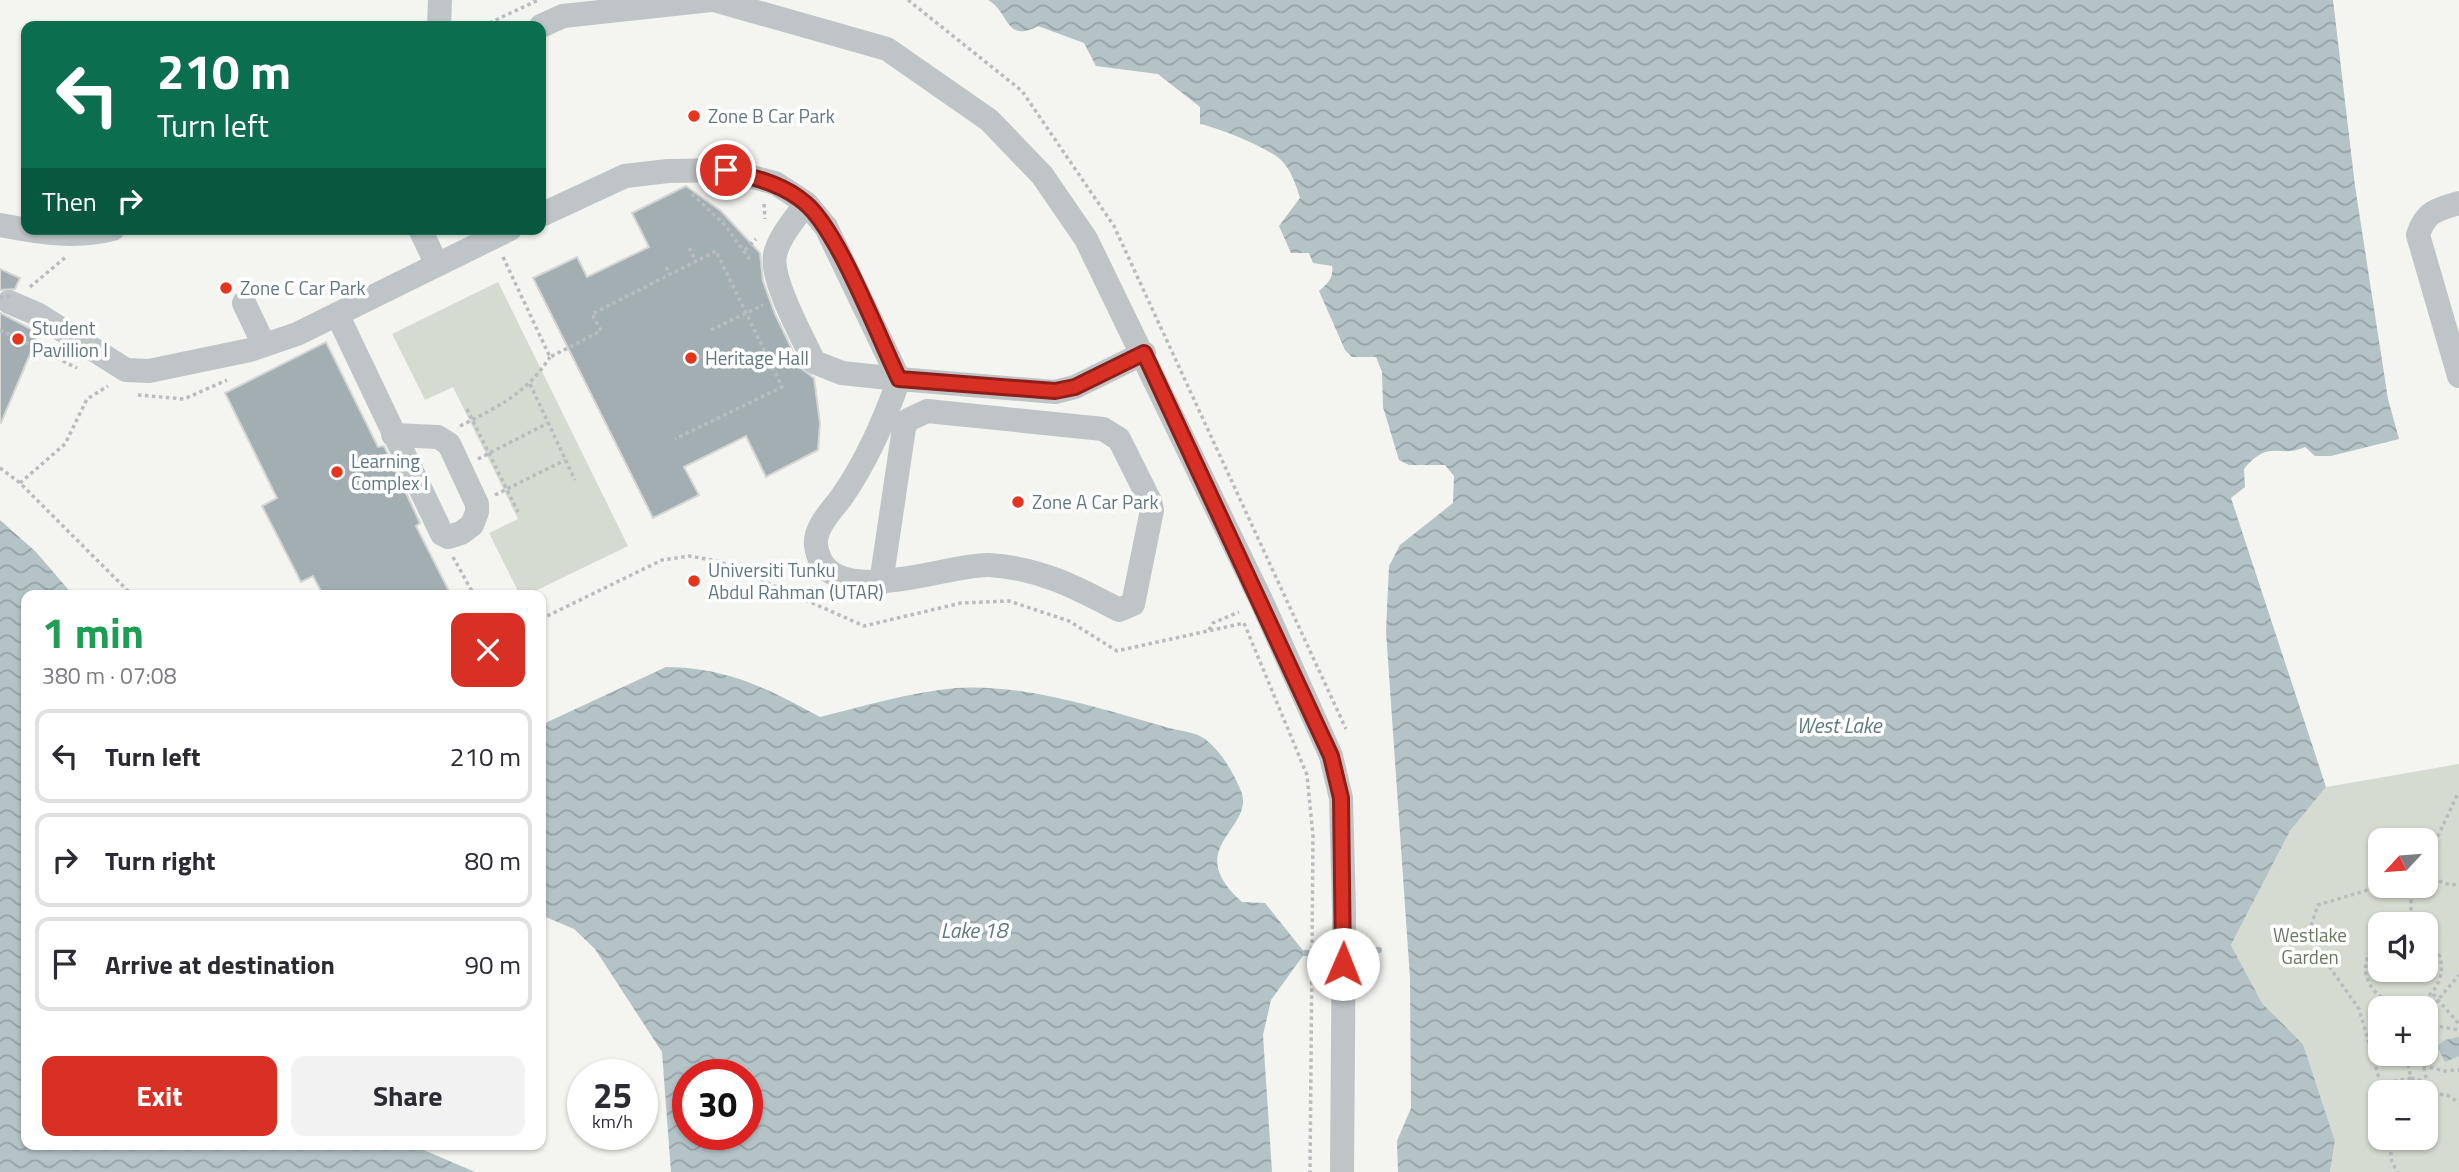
<!DOCTYPE html>
<meta charset="utf-8">
<style>
:root{--surface:#fff;--page:#f2f2f3;--text:#2b2b33;--muted:#7c7c81;--line:#e1e1e2;--accent:#d93025}
body{margin:0;font-family:"Titillium Web",sans-serif;background:var(--page);color:var(--text);height:100vh;display:flex;flex-direction:column;font-size:26px;white-space:nowrap}
*{box-sizing:border-box;margin:0}
p{font-size:23px;color:var(--muted)}
.icon{flex:none;width:38px;height:38px;fill:none;stroke:currentColor;stroke-width:2;stroke-linecap:round;stroke-linejoin:round}
.map{position:relative;flex:1;overflow:hidden}
.details{position:absolute;left:21px;top:590px;width:525px;height:560px;display:flex;flex-direction:column;background:var(--surface);border-radius:14px;box-shadow:0 2px 5px #0004}
.details>*{flex:none}
.guide{position:absolute;left:21px;top:21px;width:525px;height:214px;border-radius:14px;box-shadow:0 2px 5px #0004;background:#0b6e4f;color:#fff;overflow:hidden}
.needle{width:46px;rotate:244deg}
.buttons{position:absolute;left:2368px;top:828px;display:grid;gap:14px}
.buttons a{display:grid;place-items:center;width:70px;height:70px;border-radius:14px;background:var(--surface);box-shadow:0 2px 5px #0004;font-size:35px}
.speed{position:absolute;left:567px;top:1059px;display:flex;gap:14px;font-size:35px;font-weight:700;text-align:center}
.speed>*{display:grid;place-content:center;width:91px;height:91px;border-radius:50%;background:var(--surface);box-shadow:0 2px 5px #0004;line-height:1}
.speed small{font-size:18px;font-weight:400}
.speed .limit{border:10px solid #d22;background:#fff;color:#111}
.pin{position:absolute;display:grid;place-items:center;width:60px;height:60px;color:#fff;margin:-30px;border:4px solid #fff;border-radius:50%;box-shadow:0 2px 7px #0007}
.me{position:absolute;width:77px;margin:-38px;rotate:1deg;stroke-linejoin:round;filter:drop-shadow(0 0 5px #0008)}
.turn{display:flex;align-items:center;gap:24px;height:147px;padding:0 21px;font-size:32px}
.turn .icon{width:91px;height:91px;stroke-width:2.5}
.turn b{display:block;font-size:49px;line-height:60px}
.then{display:flex;align-items:center;height:66px;padding:0 21px;background:#0003;gap:14px;font-size:26px}
.round{display:grid;place-items:center;flex:none;width:74px;height:74px;border-radius:14px;background:var(--page)}
.summary{display:flex;align-items:center;justify-content:space-between;height:119px;padding:0 21px}
h1{font-size:42px;font-weight:700;line-height:52px;color:#1e9e55}
.button{display:flex;gap:14px;margin-top:auto;padding:14px 21px}
.button a{flex:1;height:80px;border-radius:14px;background:var(--accent);color:#fff;font-size:28px;font-weight:700;line-height:80px;text-align:center}
.button a+a{background:var(--page);color:var(--text)}
ul{padding:0;list-style:none}
li{display:flex;align-items:center;gap:21px;height:94px;margin:0 14px 10px;padding:0 7px;border:4px solid var(--line);border-radius:14px}
li div{flex:1}
li b{display:block;font-size:26px}
li em{font-style:normal}
.map>svg:first-child{display:block}
</style>
<div class="map">
<svg width="2459" height="1172" viewBox="0 0 2459 1172">
<defs>
<pattern id="water-waves" width="16" height="10" patternUnits="userSpaceOnUse" patternTransform="scale(1.75)"><rect width="16" height="10" fill="#b4c3c6"/><path d="M0 5q4-4 8 0t8 0" fill="none" stroke="#96a3a6"/></pattern>
</defs>
<rect width="100%" height="100%" fill="#f4f4f0"/>
<!-- green -->
<path fill="#d6dbd1" fill-rule="evenodd" d="M498,282l130,264 -101,49h-7l-31,-62 29,-14 -65,-132 -28,13 -33,-66z
M2459,764v408h-129l5,-31 -32,-97 -41,-41 -31,-58 59,-114 36,-44zM2380,840h46v46h-46zM2380,924h46v46h-46zM2380,1008h46v46h-46zM2380,1092h46v46h-46z"/>
<!-- water -->
<path fill="url(#water-waves)" fill-rule="evenodd" d="M988,0h1345l22,186 33,213 11,40 -68,17h-16l-10,-9c-26,12 -35,-9 -61,22l1,18 -14,11 95,289 -36,44 -59,114 31,58 41,41 32,97 -5,31h-932l-1,-31 14,-33 -1,-130 -24,-347 3,-65 11,-21 53,-42 1,-27 -9,-11h-36l-10,-5 -16,-53 -1,-35 -6,-15h-24l-7,-7 -26,-59c9,-8 15,-13 13,-25l-19,-3 -4,-10h-18l-12,-27 21,-28c-4,-13 -9,-29 -20,-39 -12,-11 -63,-32 -80,-35v-17l-42,-33 -62,-8 -12,-23 -46,-17c-33,18 -29,-15 -50,-26z
M0,520l36,32 37,43h-47v549l386,1 63,27h-475z
M666,667c63,1 100,21 154,50 44,-11 91,-25 136,-29 66,-5 150,22 213,40 11,3 27,4 36,11 16,12 28,33 36,52 15,38 -61,56 1,111l23,1 40,50 -34,47 -8,35 9,137h-601l-9,-120 -67,-103 -21,-20 -33,-14v-190zM688,1074h59v60h-59z
M2459,1037v19l-14,6 -8,-16 8,-6z"/>
<g fill="none" stroke-linecap="round" stroke-linejoin="round">
<!-- stream -->
<path stroke="#b4c3c6" stroke-width="6" d="M1349,952l30,-2
M1305,953l33,-1"/>
</g>
<!-- building -->
<path fill="#a3aeb2" stroke="#d5d5d3" stroke-width="2" d="M686,186l35,25 39,42 3,28 12,33 26,54 13,10 6,45 -2,27 -52,27 -20,-41 -62,31 15,28 -46,23 -120,-240 44,-21 10,20 62,-30 -17,-34z
M0,269l20,9 -5,11 -15,1z
M0,313l39,20 -38,90h-1z
M326,342l52,105 6,-1 36,77 -4,3 35,69h-128l-10,-19 -12,6 -39,-76 15,-8 -52,-105z"/>
<g fill="none" stroke-linecap="round" stroke-linejoin="round">
<!-- path -->
<path stroke="#b9bcbe" stroke-width="3.5" stroke-dasharray="3.5 3.5" stroke-linecap="butt" d="M908,0l114,91 92,135 232,503
M483,26l55,-26
M692,194l33,31 26,36
M764,204l1,15
M689,248l7,13
M745,250l11,-11
M503,257l47,100 51,-26 -9,-17 124,-63 66,136 -107,52
M666,267l4,7
M30,287l37,-31
M0,330l77,38
M711,330l52,-25
M530,384l45,96
M138,395l46,4 43,-19
M467,409l51,103
M460,426c38,-19 67,-33 90,-69
M478,459l70,-36
M0,468l20,15 112,112
M20,483l45,-39 22,-45 21,-13
M495,495l70,-35
M453,557l21,38
M541,619l121,-59 27,-4 29,5 146,65 97,-23 48,-2 60,20 48,30 127,-28 63,152 6,61 -3,336
M1209,630l4,-7 26,-11
M2426,862l32,-69
M2426,876l24,9 9,-1
M2381,886l-63,19 -7,21 8,26 40,57 24,83
M2411,886v38
M2380,941c-32,27 -6,65 30,66 30,-10 45,-46 16,-68
M2433,994l26,30
M2426,1014l33,-39
M2426,1024l33,6
M2421,1054l6,28 -3,10
M2423,1066l22,5 14,-1
M2411,1078l15,4
M2380,1084l31,-6 -5,-24
M2426,1093l21,2 12,8
M2389,1138l3,25 6,9"/>
<!-- minor -->
<path stroke="#bfc4c6" stroke-width="24" d="M714,0l173,49 102,71 53,55 44,64 175,361 70,156 10,42 3,113 -2,261
M439,26l1,-26
M541,26l22,-10 148,-16
M806,203c-10,15 -27,33 -31,52 -5,24 28,83 39,107l28,11 57,6c-15,43 -32,82 -58,119 -9,12 -27,30 -25,47 8,70 132,18 173,20 50,3 87,22 130,45l14,-6 19,-94 -2,-9 -31,-62 -16,-10 -176,-18 -19,9 -4,8 -23,155
M2459,203c-22,6 -34,9 -41,32l41,141
M541,215l84,-39 43,-5 58,-1 49,13 31,20 20,24 73,152 156,13 20,-5 69,-34
M0,225c37,7 76,14 113,4
M420,229l17,36
M9,302l28,12 89,56 23,1 101,-21 47,-16 213,-105
M244,303l20,42
M337,314l105,220 6,3 13,-4 11,-8 5,-13v-8l-28,-60 -11,-7 -45,-2"/>
<!-- path-bridge -->
<path stroke="#b9bcbe" stroke-width="3.5" stroke-dasharray="3.5 3.5" stroke-linecap="butt" d="M0,298l13,-3"/>
</g>
<g fill="none" stroke-linecap="round" stroke-linejoin="round">
<!-- route casing -->
<g stroke="#8d1f18" stroke-width="18">
<path id="route" d="M726,170c28,8 56,13 79,33 33,27 73,133 94,176l156,12 20,-4 69,-34 187,403 10,42 2,166"/>
</g>
<!-- route -->
<use href="#route" stroke="#d93025" stroke-width="12"/>
</g>
<!-- markers -->
<g fill="#e7341d" stroke="#fff" stroke-width="2.5">
<circle cx="694" cy="116" r="7"/>
<circle cx="226" cy="288" r="7"/>
<circle cx="18" cy="339" r="7"/>
<circle cx="691" cy="358" r="7"/>
<circle cx="337" cy="472" r="7"/>
<circle cx="1018" cy="502" r="7"/>
<circle cx="694" cy="581" r="7"/>
</g>
<g text-anchor="middle" stroke-width="7" stroke-linejoin="round" paint-order="stroke">
<!-- poi labels -->
<g font-size="19" fill="#627782" stroke="#fff" text-anchor="start">
<text x="708" y="123">Zone B Car Park</text>
<text x="240" y="295">Zone C Car Park</text>
<text x="32" y="335">Student<tspan x="32" dy="22">Pavillion I</tspan></text>
<text x="705" y="365">Heritage Hall</text>
<text x="351" y="468">Learning<tspan x="351" dy="22">Complex I</tspan></text>
<text x="1032" y="509">Zone A Car Park</text>
<text x="708" y="577">Universiti Tunku<tspan x="708" dy="22">Abdul Rahman (UTAR)</tspan></text>
</g>
<!-- park labels -->
<g font-size="19" fill="#697961" stroke="#fff">
<text x="2310" y="942">Westlake<tspan x="2310" dy="22">Garden</tspan></text>
</g>
<!-- water labels -->
<g font-size="21" font-style="italic" fill="#5e7b7f" stroke="#fff">
<text x="1839" y="733">West Lake</text>
<text x="974" y="938">Lake 18</text>
</g>
</g>
</svg>
<div class="buttons">
<a><svg class="needle" viewBox="-14 -14 28 28"><path d="M0-13l5 13h-10z" fill="#e53935"/><path d="M0 13l5-13h-10z" fill="#7c7c81"/></svg></a>
<a><svg class="icon" aria-label="sound" viewBox="0 0 24 24"><path d="M4 9h4l5-4v14l-5-4H4zM17 9q2 3 0 6"/></svg></a>
<a>+</a>
<a>−</a>
</div>
<div class="speed"><div>25<small>km/h</small></div><div class="limit">30</div></div>
<div class="pin" style="left:726px;top:170px;background:#d93025"><svg class="icon" aria-label="arrive" viewBox="0 0 24 24"><path d="M6 21V4h12l-3 4 3 4H6"/></svg></div>
<svg class="me" style="left:1343px;top:964px" viewBox="-20 -20 40 40"><circle r="19" fill="#fff"/><path d="M0-13L10 11 0 6-10 11z" fill="#d93025"/></svg>
<div class="guide">
<div class="turn"><svg class="icon" aria-label="left" viewBox="0 0 24 24"><path d="M17 20v-9H6M10 6l-5 5 5 5"/></svg><div><b>210 m</b>Turn left</div></div>
<div class="then">Then<svg class="icon" aria-label="right" viewBox="0 0 24 24"><path d="M7 20v-9h11M14 6l5 5-5 5"/></svg></div>
</div>
<section class="details">
<div class="summary"><div><h1>1 min</h1><p>380 m · 07:08</p></div><a class="round" style="background:#d93025;color:#fff"><svg class="icon" aria-label="close" viewBox="0 0 24 24"><path d="M6 6l12 12M18 6L6 18"/></svg></a></div>
<ul>
<li><svg class="icon" aria-label="left" viewBox="0 0 24 24"><path d="M17 20v-9H6M10 6l-5 5 5 5"/></svg><div><b>Turn left</b></div><em>210 m</em></li>
<li><svg class="icon" aria-label="right" viewBox="0 0 24 24"><path d="M7 20v-9h11M14 6l5 5-5 5"/></svg><div><b>Turn right</b></div><em>80 m</em></li>
<li><svg class="icon" aria-label="arrive" viewBox="0 0 24 24"><path d="M6 21V4h12l-3 4 3 4H6"/></svg><div><b>Arrive at destination</b></div><em>90 m</em></li>
</ul>
<div class="button"><a>Exit</a><a>Share</a></div>
</section>
</div>
